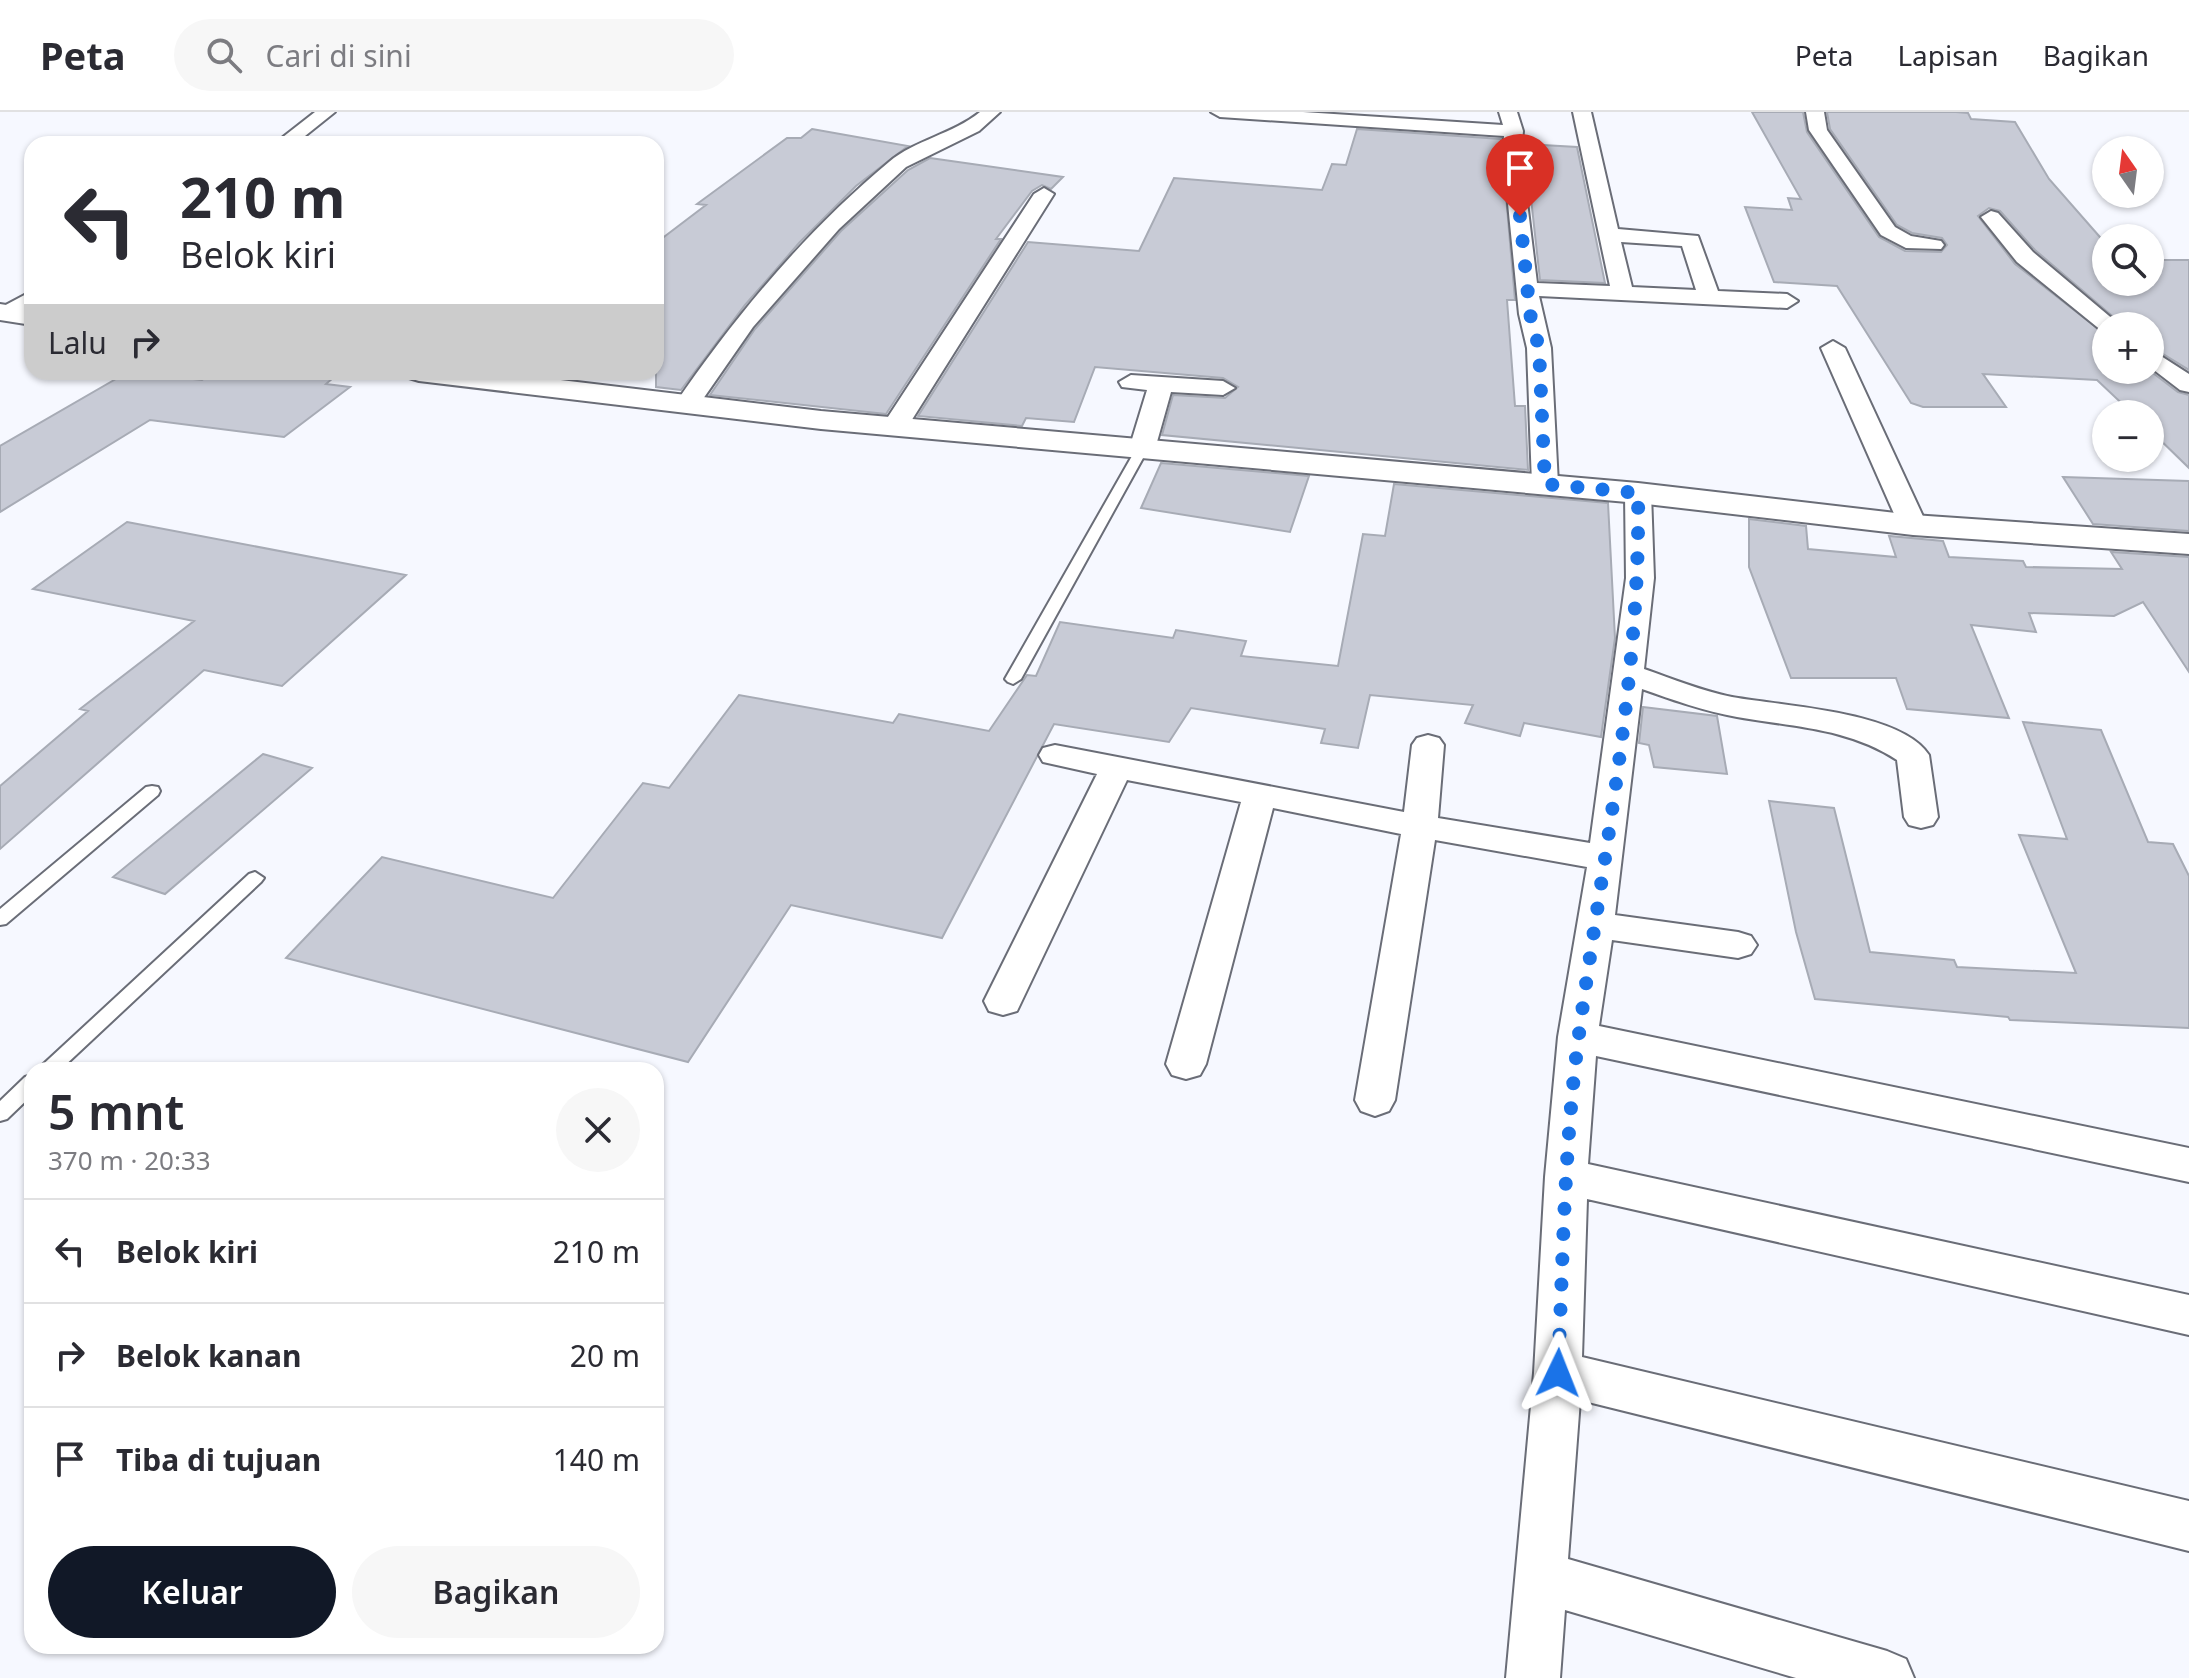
<!DOCTYPE html>
<html lang="id">
<meta charset="utf-8">
<style>
:root{--surface:#fff;--page:#f7f7f7;--text:#2b2b33;--muted:#7c7c81;--line:#e1e1e2;--accent:#111827}
body{margin:0;font-family:"Noto Sans",sans-serif;background:var(--page);color:var(--text);height:100vh;display:flex;flex-direction:column;font-size:30px;white-space:nowrap}
*{box-sizing:border-box;margin:0}
p{font-size:26px;color:var(--muted)}
.icon{flex:none;width:44px;height:44px;fill:none;stroke:currentColor;stroke-width:2;stroke-linecap:round;stroke-linejoin:round}
.map{position:relative;flex:1;overflow:hidden}
.side{position:absolute;left:24px;top:950px;width:640px;height:592px;display:flex;flex-direction:column;background:var(--surface);border-radius:24px;box-shadow:0 2px 6px #0004}
.side>*{flex:none}
.top-card{position:absolute;left:24px;top:24px;width:640px;height:244px;border-radius:24px;box-shadow:0 2px 6px #0004;background:#fff;color:var(--text);overflow:hidden}
.needle{width:52px;rotate:346deg}
.fabs{position:absolute;left:2092px;top:24px;display:grid;gap:16px}
.fabs a{display:grid;place-items:center;width:72px;height:72px;border-radius:50%;background:var(--surface);box-shadow:0 2px 6px #0004;font-size:40px}
.pin{position:absolute;display:grid;place-items:center;width:68px;height:68px;color:#fff;margin:-82px -34px;border-radius:50% 50% 50% 0;rotate:-45deg;box-shadow:0 0 8px #0007}
.pin .icon{rotate:45deg}
.me{position:absolute;width:88px;margin:-44px;rotate:2deg;stroke-linejoin:round;filter:drop-shadow(0 0 6px #0008)}
.turn{display:flex;align-items:center;gap:28px;height:168px;padding:0 24px;font-size:36px}
.turn .icon{width:104px;height:104px;stroke-width:2.5}
.turn b{display:block;font-size:56px;line-height:68px}
.then{display:flex;align-items:center;height:76px;padding:0 24px;background:#0003;gap:16px;font-size:30px}
.round{display:grid;place-items:center;flex:none;width:84px;height:84px;border-radius:42px;background:var(--page)}
.head{display:flex;align-items:center;justify-content:space-between;height:136px;padding:0 24px}
h1{font-size:48px;font-weight:600;line-height:60px}
.action{display:flex;gap:16px;margin-top:auto;padding:16px 24px}
.action a{flex:1;height:92px;border-radius:48px;background:var(--accent);color:#fff;font-size:32px;font-weight:600;line-height:92px;text-align:center}
.action a+a{background:var(--page);color:var(--text)}
ul{padding:0;list-style:none}
li{display:flex;align-items:center;gap:24px;height:104px;padding:0 24px;border-top:2px solid var(--line)}
li div{flex:1}
li b{display:block;font-size:30px}
li em{font-style:normal}
header{display:flex;align-items:center;gap:48px;box-sizing:border-box;height:112px;padding:0 40px;background:var(--surface);border-bottom:2px solid var(--line)}
header strong{font-size:38px}
nav{display:flex;gap:44px;margin-inline-start:auto;font-size:28px}
.search{width:560px;height:72px;background:var(--page);display:flex;align-items:center;gap:20px;box-sizing:border-box;padding:0 28px;border-radius:44px;color:var(--muted);font-size:30px}
.map>svg:first-child{display:block}
</style>
<header>
<strong>Peta</strong>
<div class="search"><svg class="icon" aria-label="search" viewBox="0 0 24 24"><circle cx="10" cy="10" r="6"/><path d="M15 15l6 6"/></svg>Cari di sini</div>
<nav><a>Peta</a><a>Lapisan</a><a>Bagikan</a></nav>
</header>
<div class="map">
<svg width="2189" height="1566" viewBox="0 0 2189 1566">
<rect width="100%" height="100%" fill="#f6f8ff"/>
<!-- building -->
<path fill="#c8cbd6" stroke="#a7abb5" stroke-width="2" d="M1752,0h51l4,20 72,105 26,14 36,1 6,-7 -5,-7 -30,-5 -15,-8 -67,-96 -3,-17h129l12,1 3,6 44,3 34,57 57,65v38h44v-22h39v110l-39,-24v-20h-26l-89,-76 -35,-39 -11,-3 -11,8 37,48 91,71v35h43l29,22 11,3v73l-39,-38v-16h-17l-36,-34 -114,-6 23,33h-83l-12,-4 -74,-117 -63,-4 -29,-75 47,3 -4,-12 13,1z
M812,17l96,17 -52,40 -57,57 -54,62 -64,85 -25,-3v-144l50,-38 -9,-1 90,-66h14z
M1357,17l144,10 14,161h-8l8,106h10l3,64 -366,-35 11,-40 52,3 13,-11 -15,-9 -128,-11 -21,55 -48,-4 -4,8 -104,-10 110,-174 111,9 35,-73 148,12 10,-26 14,1z
M1525,32l52,3 28,136 -65,-3z
M930,46l133,19 -12,12 -9,-4 -10,6 -36,48h5l-115,175 -176,-19 45,-66 86,-98 67,-61z
M128,260l74,8 12,-8h73l46,6 -7,6 24,3 -66,50 -134,-17 -150,92v-66z
M1161,351l148,13 -19,56 -149,-24z
M2063,365l126,4v50l-96,-7z
M1394,372l214,19 7,135 -14,99 -77,-14 -4,13 -55,-13 8,-18 -103,-10 -12,53 -37,-5 4,-14 -134,-21 -22,34 -115,-18 -112,214 -151,-33 -103,157 -402,-104 96,-101 171,41 90,-115 26,5 70,-93 154,28 6,-9 90,17 38,-56 9,1 24,-54 113,16 3,-8 70,11 -5,15 97,10 25,-132 22,2z
M1749,407l57,7 2,23 88,8 -7,-21 54,5 6,16 74,4 3,6 96,2 -11,-17 78,5v115l-46,-70 -29,14 -85,-3 7,19 -65,-7 38,93 -102,-9 -11,-31h-105l-42,-111z
M127,410l279,53 -124,111 -78,-16 -204,179v-63l88,-75 -8,-2 114,-88 -161,-32z
M1643,595l74,9 10,58 -73,-7 -5,-22 -10,-2z
M2023,610l78,8 47,112 25,2 16,32v152l-179,-8 -2,-3 -193,-18 -19,-67 -27,-131 65,7 36,144 84,8 3,7 119,6 -57,-138 48,4z
M263,642l49,14 -147,126 -52,-17z"/>
<g fill="none" stroke-linecap="round" stroke-linejoin="round">
<!-- service casing -->
<g stroke="#6a6d77" stroke-width="4">
<path id="service" d="M1142,333l6,4 -127,230 -8,5 -5,-2 -3,-3 131,-230z
M152,674l6,1 2,4 -2,4 -152,129 -6,1v-16l146,-122z
M255,760l9,6 -3,4 -201,188h-23l212,-196z
M32,963v20l-25,24 -7,2v-20l25,-24z"/>
</g>
<!-- minor casing -->
<g stroke="#6a6d77" stroke-width="4">
<path id="minor" d="M315,0h20l-40,32h-21z
M980,0h20l-21,19 -73,36 -67,62 -86,98 -57,82h-18l-3,-5c61,-89 131,-173 214,-242 26,-22 64,-28 91,-50z
M1211,0h92l200,13 -4,-13h18l6,19 -2,22 16,130 73,3 -37,-174h18l27,117 80,7 20,55 69,3 11,7 -11,7 -248,-12 12,52 7,136 -4,6h-18l-4,-6 -5,-136 -8,-34 -16,-161 1,-17 -284,-19zM1621,130l61,4 14,44 -64,-3z
M1806,0h18l3,18 68,97 16,9 30,5 3,4 -3,4 -35,-1 -25,-13 -72,-105z
M1044,76l10,6 -146,232 -13,8 -9,-3 -4,-5 152,-232z
M1991,99l7,2 35,39 88,74h-15v6l-4,-1 -85,-69 -36,-45z
M32,179v17l-16,10h-16v-10z
M1833,229l12,7 82,177 -4,6h-20l-4,-6 -78,-177z
M2150,237l39,25v18l-9,-2 -30,-23z
M1131,263l92,6 12,7 -12,7 -52,-3 -16,57 -13,8 -13,-8 18,-59 -25,-3 -3,-5z
M1638,373l9,2 4,6 3,85 -10,91c29,10 58,22 88,28 49,9 169,14 197,58l9,62 -5,8 -12,3 -12,-3 -5,-8 -7,-57c-49,-32 -104,-33 -160,-43 -33,-6 -64,-17 -95,-28l-27,226 123,17 13,4 6,9 -6,9 -13,4 -126,-18 -13,86 590,122v34l-593,-126 -8,108 601,131v40l-602,-136 -5,158 607,144v50l-609,-151 -12,159 319,92 19,8 8,19h-118l-231,-68 -5,68h-54l28,-305 11,-196 13,-140 29,-170 -152,-27 -40,260 -6,11 -14,5 -14,-5 -6,-11 46,-266 -128,-26 -67,256 -6,11 -14,4 -14,-4 -6,-11 75,-262 -114,-22 -110,231 -14,4 -14,-4 -5,-10 113,-227 -54,-12 -4,-7 4,-7 12,-3 349,67 8,-67 5,-7 11,-3 11,3 5,7 -6,73 152,25 36,-265 -1,-85 4,-6z"/>
</g>
<!-- tertiary casing -->
<g stroke="#6a6d77" stroke-width="4">
<path id="tertiary" d="M0,192l32,5v16l-32,-5z
M404,260h89l328,39 817,72 275,32 276,19v20l-276,-19 -275,-32 -817,-74 -402,-48 -10,-3z"/>
</g>
<!-- service -->
<use href="#service" fill="#fff" fill-rule="evenodd"/>
<!-- minor -->
<use href="#minor" fill="#fff" fill-rule="evenodd"/>
<!-- tertiary -->
<use href="#tertiary" fill="#fff" fill-rule="evenodd"/>
</g>
<g fill="none" stroke-linecap="round" stroke-linejoin="round">
<!-- route -->
<path stroke="#1a73e8" stroke-width="14" stroke-dasharray="0 25.2" d="M1520,104l10,98 9,34 6,136 93,9c3,181 -35,362 -59,541 -15,112 -16,226 -21,339"/>
</g>
</svg>
<div class="fabs">
<a><svg class="needle" viewBox="-14 -14 28 28"><path d="M0-13l5 13h-10z" fill="#e53935"/><path d="M0 13l5-13h-10z" fill="#7c7c81"/></svg></a>
<a><svg class="icon" aria-label="search" viewBox="0 0 24 24"><circle cx="10" cy="10" r="6"/><path d="M15 15l6 6"/></svg></a>
<a>+</a>
<a>−</a>
</div>
<div class="pin" style="left:1520px;top:104px;background:#d93025"><svg class="icon" aria-label="arrive" viewBox="0 0 24 24"><path d="M6 21V4h12l-3 4 3 4H6"/></svg></div>
<svg class="me" style="left:1558px;top:1261px" viewBox="-20 -20 40 40"><path d="M0-17L14 15 0 8-14 15z" fill="#1a73e8" stroke="#fff" stroke-width="4"/></svg>
<div class="top-card">
<div class="turn"><svg class="icon" aria-label="left" viewBox="0 0 24 24"><path d="M17 20v-9H6M10 6l-5 5 5 5"/></svg><div><b>210 m</b>Belok kiri</div></div>
<div class="then">Lalu<svg class="icon" aria-label="right" viewBox="0 0 24 24"><path d="M7 20v-9h11M14 6l5 5-5 5"/></svg></div>
</div>
<section class="side">
<div class="head"><div><h1>5 mnt</h1><p>370 m · 20:33</p></div><a class="round"><svg class="icon" aria-label="close" viewBox="0 0 24 24"><path d="M6 6l12 12M18 6L6 18"/></svg></a></div>
<ul>
<li><svg class="icon" aria-label="left" viewBox="0 0 24 24"><path d="M17 20v-9H6M10 6l-5 5 5 5"/></svg><div><b>Belok kiri</b></div><em>210 m</em></li>
<li><svg class="icon" aria-label="right" viewBox="0 0 24 24"><path d="M7 20v-9h11M14 6l5 5-5 5"/></svg><div><b>Belok kanan</b></div><em>20 m</em></li>
<li><svg class="icon" aria-label="arrive" viewBox="0 0 24 24"><path d="M6 21V4h12l-3 4 3 4H6"/></svg><div><b>Tiba di tujuan</b></div><em>140 m</em></li>
</ul>
<div class="action"><a>Keluar</a><a>Bagikan</a></div>
</section>
</div>
